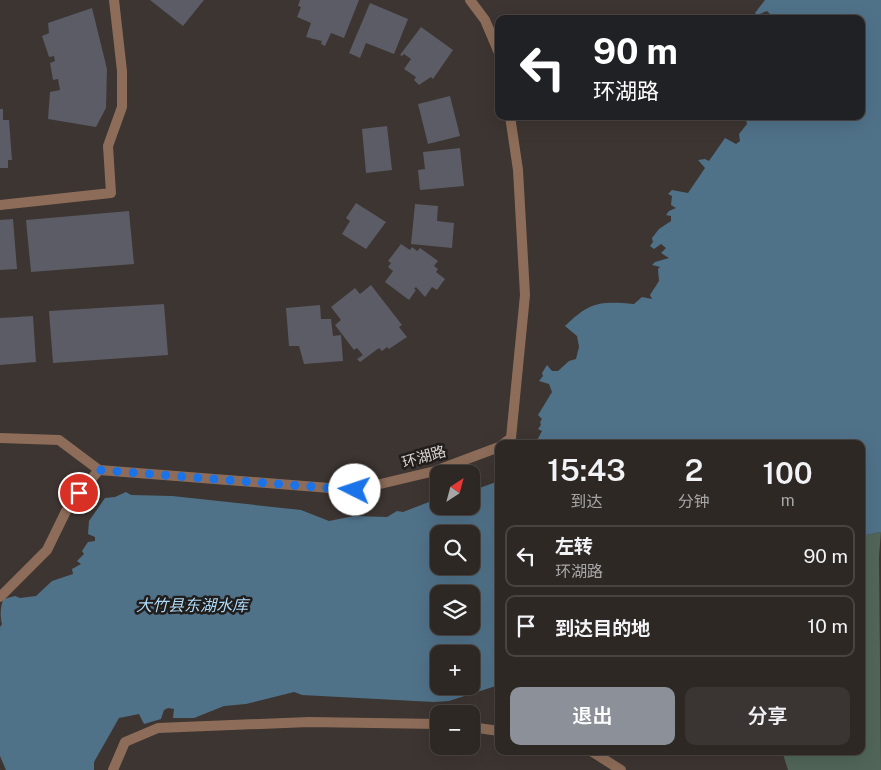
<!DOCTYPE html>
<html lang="zh">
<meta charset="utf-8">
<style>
:root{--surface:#2e2825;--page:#3a3432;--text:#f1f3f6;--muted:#a7a6a7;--line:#494442;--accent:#8c9099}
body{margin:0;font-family:"Public Sans","Noto Sans SC",sans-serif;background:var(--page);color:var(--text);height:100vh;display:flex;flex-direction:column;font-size:19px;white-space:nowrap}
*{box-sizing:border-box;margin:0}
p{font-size:16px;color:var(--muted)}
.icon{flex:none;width:28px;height:28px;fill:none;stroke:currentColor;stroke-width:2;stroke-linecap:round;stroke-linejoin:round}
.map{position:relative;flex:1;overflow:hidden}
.side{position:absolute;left:495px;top:440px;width:370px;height:315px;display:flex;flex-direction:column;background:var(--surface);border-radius:10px;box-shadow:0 5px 20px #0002,0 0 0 1px var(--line)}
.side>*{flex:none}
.guide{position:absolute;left:495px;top:15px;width:370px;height:105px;border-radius:10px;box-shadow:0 5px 20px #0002,0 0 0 1px var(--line);background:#202124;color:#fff;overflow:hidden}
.needle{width:32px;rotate:36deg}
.fabs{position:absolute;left:430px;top:465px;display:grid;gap:10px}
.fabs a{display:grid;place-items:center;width:50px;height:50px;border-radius:10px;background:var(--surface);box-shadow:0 5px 20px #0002,0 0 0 1px var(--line);font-size:25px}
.pin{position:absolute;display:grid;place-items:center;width:42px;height:42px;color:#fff;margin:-21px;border:2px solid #fff;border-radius:50%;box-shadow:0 1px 5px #0007}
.me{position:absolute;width:55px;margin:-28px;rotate:274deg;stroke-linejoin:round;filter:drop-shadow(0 0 4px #0008)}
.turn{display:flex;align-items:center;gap:18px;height:105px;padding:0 15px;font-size:22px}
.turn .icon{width:65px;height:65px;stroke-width:2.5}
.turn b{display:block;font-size:35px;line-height:42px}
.eta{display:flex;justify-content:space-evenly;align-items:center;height:85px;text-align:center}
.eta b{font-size:30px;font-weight:600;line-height:35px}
.primary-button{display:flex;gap:10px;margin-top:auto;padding:10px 15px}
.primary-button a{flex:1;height:58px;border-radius:10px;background:var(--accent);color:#fff;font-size:20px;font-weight:600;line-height:58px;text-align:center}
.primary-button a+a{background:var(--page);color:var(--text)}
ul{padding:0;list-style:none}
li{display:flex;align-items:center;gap:15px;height:62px;margin:0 10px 8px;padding:0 5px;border:2px solid var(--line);border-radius:10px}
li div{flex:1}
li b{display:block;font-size:19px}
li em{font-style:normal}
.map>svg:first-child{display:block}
</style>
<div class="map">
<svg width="881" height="770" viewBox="0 0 881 770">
<rect width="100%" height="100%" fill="#3d3531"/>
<!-- green -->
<path fill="#516659" d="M881,532l-2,24 2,214h-93l-6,-19h79v-215z"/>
<!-- water -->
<path fill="#507289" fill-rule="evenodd" d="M765,0h116v532l-20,4v-92h-326l7,-13 -4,-2 3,-4 -1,-3 2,-3 -4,-4 14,-23 -3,-8 -10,-3 4,-5 -1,-3 5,-8 5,6h6l11,-10 7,-2 3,-12 -2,-11 -12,-10c25,-24 34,-25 69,-22l8,-7 10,2 -2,-4 9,-14 -1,-12 2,-2 -8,-2 3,-3 14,-4 -8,-5 5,-5 -5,-4 -7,5 -4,-3 3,-4 -1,-4 7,-9 12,-8v-5l-5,-1 3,-4 7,-3 -5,-3 1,-9 -4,-2 4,-4 16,3 17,-25 -7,-8 7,-1 4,2 16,-23 11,6 4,-3 -1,-7 8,-10 -2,-8h116v-97h-86l-8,-8 -10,4 -2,-2z
M499,481v204l-50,16 -15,1 -132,-7 -8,-3 -48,12 -22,2 -30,12h-21l1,-9 -6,-1 -4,2 -3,9 -17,5 -5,-10 -20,4 -25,44v8h-88l-6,-14v-129l2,-3c-2,-7 -2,-19 2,-25l11,-3 5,2 16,-2 16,-15 21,-7 -1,-5 9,-5 -4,-3 7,-7 -2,-3 6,-9 7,-1v-4l-7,-3 1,-13 16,-23 10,-1 11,-5 5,3 41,1 129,14 28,11 25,-5 33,1 10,-6 6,1 31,-12h5v6h32v-15zM439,534h32v32h-32zM439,594h32v32h-32zM439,654h32v32h-32z"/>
<!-- building -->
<path fill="#5b5c65" d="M150,0h54l-21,26z
M300,0h59l-15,38 -13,-5 -6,13 -4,-2 1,-3 -16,-4 5,-14 -14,-6 4,-10 -3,-1z
M370,3l38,16 -14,35 -28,-11 -6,15 -11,-5z
M92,8l15,61 -1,39 -10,19 -48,-8 2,-27 10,-2 -2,-11 -5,1 -3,-17 5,-2 -1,-5 -5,1 -7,-21 7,-3 -1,-10z
M421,27l32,23 -20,29 -2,-2 -12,8 -5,-5 2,-3 -12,-8 7,-10 -7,-5 -2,2 -2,-1z
M450,96l10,40 -32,8 -10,-40z
M0,109h3v11h6l3,40h-4v8h-8z
M387,126l5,44 -26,3 -4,-44z
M460,148l4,38 -44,4 -2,-20 7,-1 -2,-17z
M356,203l30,19 -20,27 -24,-15 8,-13 -4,-3z
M415,204l23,2 -1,15 17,2 -2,25 -41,-4z
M129,211l5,53 -103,8 -5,-52z
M13,219l4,50 -17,1v-50z
M401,244l9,6 2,-3 5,4 3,-3 18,13 -4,5 4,3 -2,3 9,7 -8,11 -5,-3 -7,10 -9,-10 -2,2 2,1 -7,10 -24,-18 8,-11 -5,-4 3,-4 -3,-2z
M371,285l31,40 -3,2 8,10 -18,12 -2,-2 -5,4 -3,-3 -19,14 -3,-3 6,-4 -6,-7 -3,2 -19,-25 6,-5 -10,-13 24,-19 5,6z
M164,304l4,51 -115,8 -4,-52z
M320,305l1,14h10l2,17 8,-1 2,26 -39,3 -5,-18h-10l-3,-38z
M33,316l3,46 -36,3v-47z"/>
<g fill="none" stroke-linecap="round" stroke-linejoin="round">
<!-- street -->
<path stroke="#8d6d59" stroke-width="10" d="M470,0l15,20 14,33
M0,205l111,-12 -3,-47 14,-39v-36l-8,-71
M0,438l59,2 40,30
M503,444l8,-6 14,-143 -7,-125 -8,-54
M0,597l47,-47 22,-45 30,-35 256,20 80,-19 64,-24
M471,727l28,4
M591,751l30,19
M113,770l12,-28 33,-14 151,-6 130,2"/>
</g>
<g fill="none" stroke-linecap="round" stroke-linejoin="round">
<!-- route -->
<path stroke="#1a73e8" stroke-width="9" stroke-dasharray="0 16.2" d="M79,493l20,-23 256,20"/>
</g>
<g text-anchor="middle" stroke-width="5" stroke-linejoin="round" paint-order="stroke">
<!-- street labels -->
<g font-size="15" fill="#d8d3d0" stroke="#211d1b">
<text transform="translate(424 457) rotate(-16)" y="5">环湖路</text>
</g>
<!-- water labels -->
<g font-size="16" font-style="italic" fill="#addbfc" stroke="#211d1b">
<text x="192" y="611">大竹县东湖水库</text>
</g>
</g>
</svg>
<div class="fabs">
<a><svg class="needle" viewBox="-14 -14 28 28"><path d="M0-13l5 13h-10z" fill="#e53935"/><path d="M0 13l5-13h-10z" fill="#a7a6a7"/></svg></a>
<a><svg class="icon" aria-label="search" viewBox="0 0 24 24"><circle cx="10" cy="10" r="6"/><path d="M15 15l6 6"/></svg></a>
<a><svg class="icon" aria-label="layers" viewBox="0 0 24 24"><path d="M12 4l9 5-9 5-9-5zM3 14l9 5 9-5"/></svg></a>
<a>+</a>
<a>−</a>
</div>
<div class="pin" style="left:79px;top:493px;background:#d93025"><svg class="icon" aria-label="arrive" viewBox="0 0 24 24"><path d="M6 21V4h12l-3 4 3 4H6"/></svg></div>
<svg class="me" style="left:355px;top:490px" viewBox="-20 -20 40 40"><circle r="19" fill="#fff"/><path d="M0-13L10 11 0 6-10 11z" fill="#1a73e8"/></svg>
<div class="guide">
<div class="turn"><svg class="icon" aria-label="left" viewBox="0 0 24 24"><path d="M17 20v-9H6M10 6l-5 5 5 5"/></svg><div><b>90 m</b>环湖路</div></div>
</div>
<section class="side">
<div class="eta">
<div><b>15:43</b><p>到达</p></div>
<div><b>2</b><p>分钟</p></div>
<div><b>100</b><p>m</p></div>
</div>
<ul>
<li><svg class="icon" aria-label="left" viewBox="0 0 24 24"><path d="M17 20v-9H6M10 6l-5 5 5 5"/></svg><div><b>左转</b><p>环湖路</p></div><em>90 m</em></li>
<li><svg class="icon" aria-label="arrive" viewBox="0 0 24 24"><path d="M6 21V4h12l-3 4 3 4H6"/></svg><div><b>到达目的地</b></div><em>10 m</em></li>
</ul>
<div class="primary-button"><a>退出</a><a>分享</a></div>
</section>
</div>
